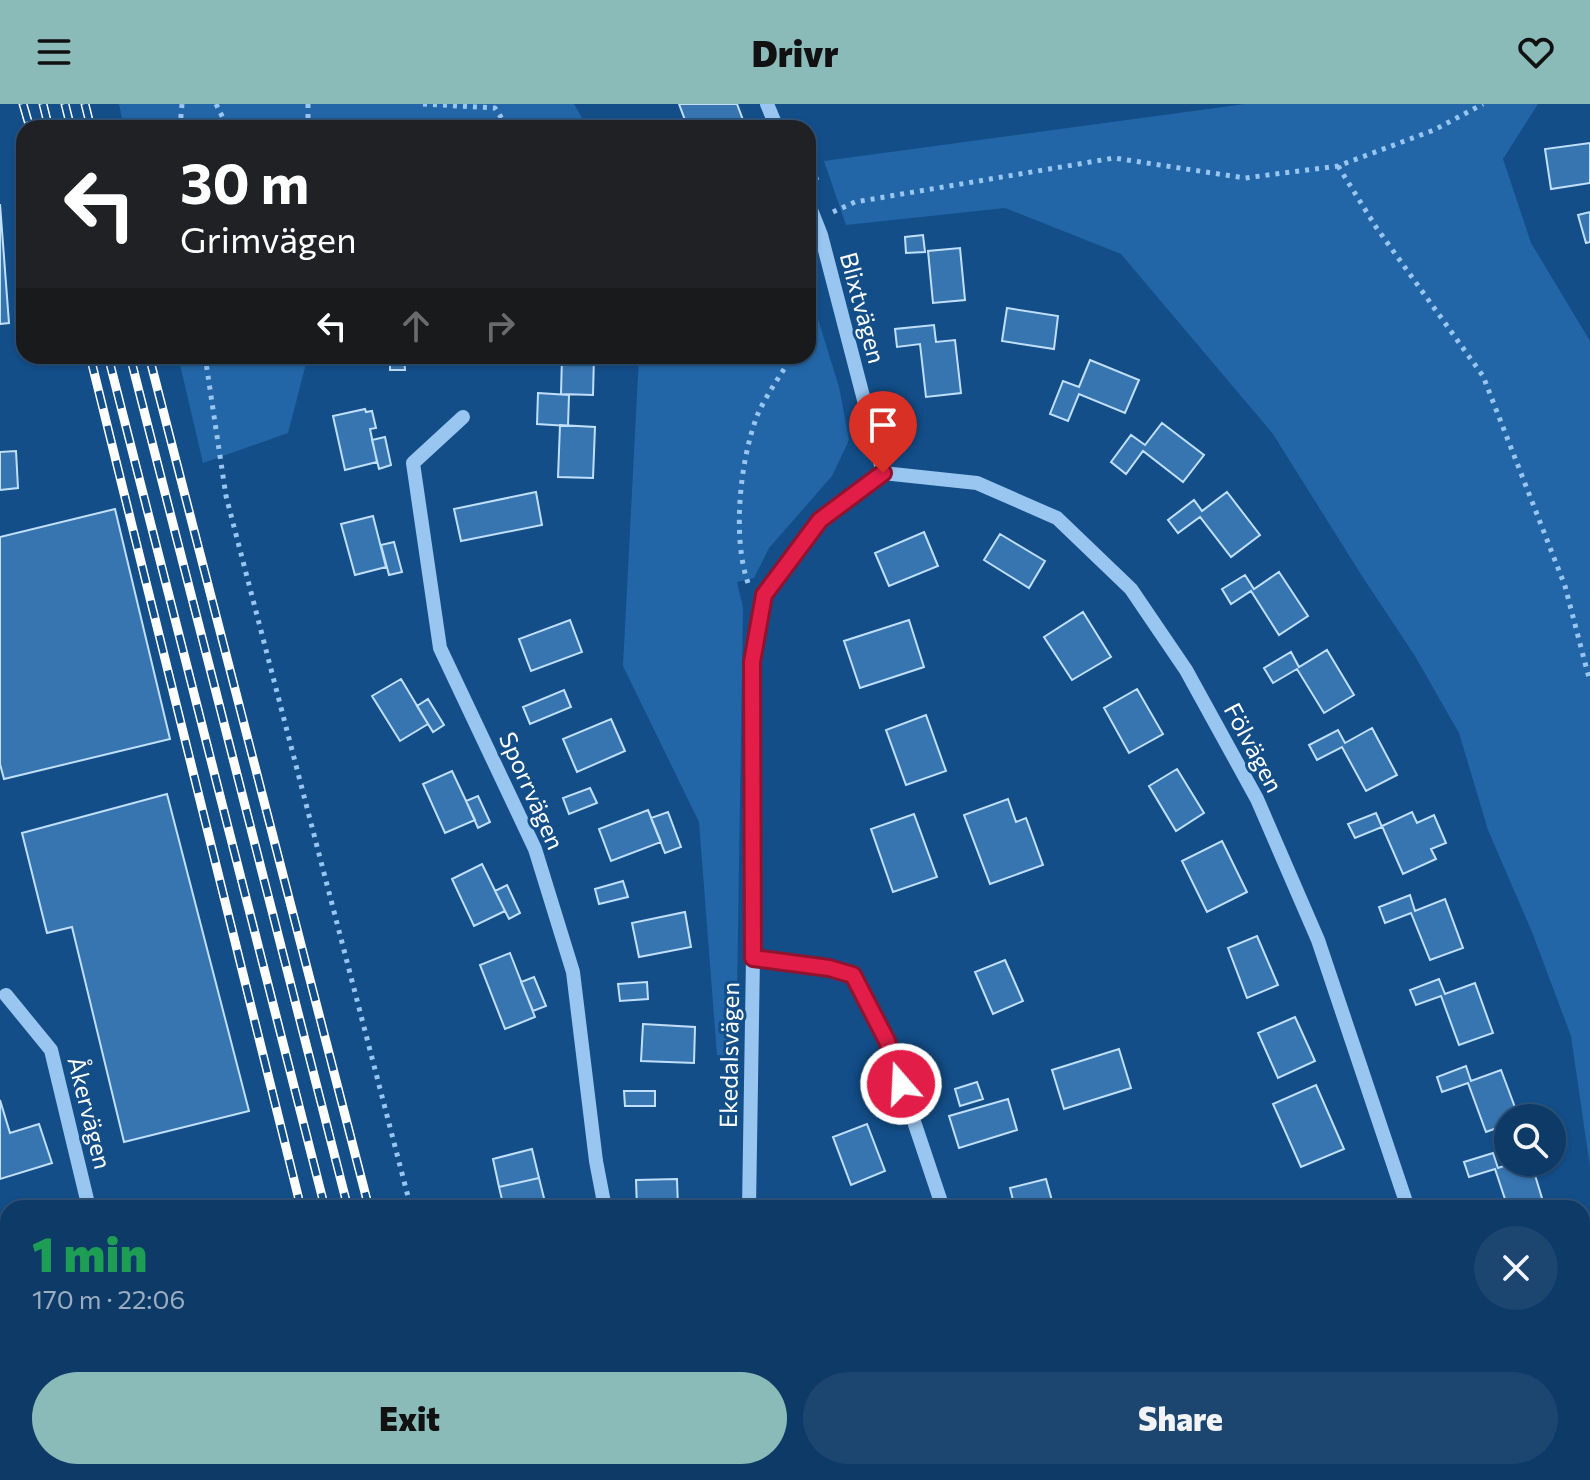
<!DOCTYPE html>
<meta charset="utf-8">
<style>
:root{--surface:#0e3a67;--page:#1c4570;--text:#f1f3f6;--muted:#9badc0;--line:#2e547b;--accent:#8bbbb9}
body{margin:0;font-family:Commissioner,sans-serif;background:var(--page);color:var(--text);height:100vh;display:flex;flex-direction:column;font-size:30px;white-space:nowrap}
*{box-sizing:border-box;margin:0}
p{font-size:26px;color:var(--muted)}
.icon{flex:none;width:44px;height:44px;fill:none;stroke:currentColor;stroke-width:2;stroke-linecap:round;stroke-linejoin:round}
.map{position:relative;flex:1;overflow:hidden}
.panel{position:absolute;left:0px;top:1096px;width:1590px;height:280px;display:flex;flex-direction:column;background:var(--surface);border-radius:24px 24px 0 0;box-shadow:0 2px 6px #0004,0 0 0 2px var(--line)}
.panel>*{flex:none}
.banner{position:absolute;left:16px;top:16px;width:800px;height:244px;border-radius:24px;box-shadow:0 2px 6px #0004,0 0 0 2px var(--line);background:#202124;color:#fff;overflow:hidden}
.tools{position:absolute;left:1494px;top:1000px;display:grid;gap:16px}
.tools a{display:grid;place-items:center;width:72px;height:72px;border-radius:50%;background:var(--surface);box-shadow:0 2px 6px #0004,0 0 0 2px var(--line);font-size:40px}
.pin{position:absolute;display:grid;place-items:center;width:68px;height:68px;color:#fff;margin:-82px -34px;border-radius:50% 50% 50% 0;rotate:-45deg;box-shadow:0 0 8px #0007}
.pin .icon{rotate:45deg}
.me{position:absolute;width:88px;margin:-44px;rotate:341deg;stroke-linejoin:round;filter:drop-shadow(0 0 6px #0008)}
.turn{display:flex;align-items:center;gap:28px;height:168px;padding:0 32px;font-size:36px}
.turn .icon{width:104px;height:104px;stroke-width:2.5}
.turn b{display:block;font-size:56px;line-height:68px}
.lanes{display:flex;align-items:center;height:76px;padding:0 32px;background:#0003;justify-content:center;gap:40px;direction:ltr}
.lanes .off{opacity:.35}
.round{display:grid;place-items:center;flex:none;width:84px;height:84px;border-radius:42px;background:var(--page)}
.head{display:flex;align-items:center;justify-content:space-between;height:136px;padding:0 32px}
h1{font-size:48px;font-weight:800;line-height:60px;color:#1e9e55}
.button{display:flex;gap:16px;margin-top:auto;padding:16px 32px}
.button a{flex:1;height:92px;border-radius:48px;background:var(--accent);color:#111;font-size:32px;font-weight:800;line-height:92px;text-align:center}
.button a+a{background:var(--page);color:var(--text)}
header{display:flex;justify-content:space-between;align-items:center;height:104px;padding:0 32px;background:var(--accent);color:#111;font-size:36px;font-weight:800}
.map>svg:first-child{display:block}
</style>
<header><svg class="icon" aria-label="menu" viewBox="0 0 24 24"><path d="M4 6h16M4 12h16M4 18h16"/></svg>Drivr<svg class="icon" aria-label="heart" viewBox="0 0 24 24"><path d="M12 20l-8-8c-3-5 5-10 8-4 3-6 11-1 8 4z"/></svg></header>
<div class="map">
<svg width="1590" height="1376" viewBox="0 0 1590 1376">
<rect width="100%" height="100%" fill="#134e89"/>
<!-- green -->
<path fill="#2266a7" d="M119,0h455l14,24h-464z
M1245,0h293l-35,55 28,84 59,98v826l-19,-131 -39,-104 -44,-102 -29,-97 -44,-77 -53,-80 -89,-142 -152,-180 -116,-46 -159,17 -22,-64z
M808,183l31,100 10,53 -17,36 -63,72 -15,30 -17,4 6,26 -7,450 -19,-3 -18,-233 -76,-156 16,-310h169z
M178,252h130l-20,77 -85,30z
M451,1368h201l2,8h-201z"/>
<!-- building -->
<path fill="#3775b1" stroke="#c0dffc" stroke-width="2" d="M679,0h58l9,24h-58z
M1590,39v40l-39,6 -6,-40z
M0,100l9,119 -9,1z
M1590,108v30l-4,1 -8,-28z
M923,131l2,17 -19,1 -1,-16z
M960,144l5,52 -32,3 -5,-52z
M1007,204l51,8 -4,33 -52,-8z
M934,221l2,17 19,-2 6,53 -35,4 -6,-53 -23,3 -2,-18z
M358,252h32v7h-32z
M390,252h14l1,14h-15z
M562,252h32l-1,39 -32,-1z
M1090,256l49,20 -14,33 -46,-19 -11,27 -18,-7 13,-33 16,6z
M538,289l31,2 -1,31 -31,-2z
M365,305l1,3 6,-1 4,17 -6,1 7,33 -32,8 -12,-54z
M1162,319l42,32 -21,27 -40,-31 -17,23 -15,-12 20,-27 14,10z
M560,321l35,2 -2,51 -35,-1z
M385,333l6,28 -12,4 -7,-29z
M16,347l2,37 -18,2v-38z
M536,388l6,33 -81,16 -7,-32z
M1227,388l33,43 -29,22 -31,-40 -22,16 -10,-13 26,-20 8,11z
M115,405l55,230 -166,40 -4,-15v-227z
M373,412l13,51 -31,8 -14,-51z
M924,428l14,34 -49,20 -14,-33z
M1000,430l45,27 -16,27 -45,-28z
M394,438l8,30 -13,3 -8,-30z
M1279,468l29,44 -29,19 -28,-44 -20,13 -9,-15 23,-14 9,14z
M1083,508l28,45 -39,23 -28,-43z
M570,516l12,32 -51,19 -12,-32z
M909,516l15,47 -64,21 -16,-47z
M1327,546l27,45 -30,18 -27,-44 -24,14 -9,-15 27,-16 8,15z
M401,575l27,45 -28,17 -28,-45z
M1137,585l26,45 -34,19 -25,-45z
M564,586l7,17 -41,17 -7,-17z
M428,595l16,26 -11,7 -16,-26z
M926,611l20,56 -40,14 -20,-55z
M611,615l14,32 -48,21 -14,-33z
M1372,624l25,47 -31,16 -24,-44 -25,13 -8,-15 29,-15 7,13z
M1177,665l27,44 -28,18 -27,-45z
M452,667l23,49 -30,13 -22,-49z
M590,684l7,15 -28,11 -6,-16z
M167,690l82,317 -125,31 -52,-215 -25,6 -25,-100z
M478,692l12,26 -12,6 -12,-27z
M1008,695l8,23 10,-4 17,47 -53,19 -26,-69z
M648,706l13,32 -50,19 -12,-32z
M668,708l13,35 -16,6 -14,-35z
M1412,708l5,11 17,-8 12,28 -15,6 5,10 -33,15 -21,-48z
M1376,709l6,14 -27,11 -7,-14z
M914,710l23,63 -44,15 -22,-63z
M1222,737l25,51 -40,20 -25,-51z
M482,760l23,47 -31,15 -22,-47z
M623,777l5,16 -29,7 -4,-15z
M507,781l13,28 -11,6 -14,-28z
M1410,791l5,16 30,-12 18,49 -33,12 -19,-47 -26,10 -6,-16z
M685,808l6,35 -52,10 -7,-34z
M1257,832l21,49 -31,13 -19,-50z
M510,849l25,64 -30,12 -25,-64z
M1005,856l18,41 -30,13 -18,-42z
M534,873l12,29 -13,5 -12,-29z
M1439,875l6,15 30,-11 18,50 -34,12 -18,-49 -25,9 -6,-15z
M647,878l1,17 -28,2 -2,-17z
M1295,913l20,44 -37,17 -20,-45z
M643,920l52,3 -1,36 -53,-2z
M1119,945l12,39 -67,21 -12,-39z
M1466,962l5,15 30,-11 18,48h-11v6l-22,8 -18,-49 -26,9 -5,-15z
M977,978l6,17 -23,7 -5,-17z
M1316,981l28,64 -43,18 -28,-63z
M624,987h31v15h-30z
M1008,995l9,31 -58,18 -10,-32z
M0,996l10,33 29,-9 13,39 -52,16z
M867,1020l18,47 -34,14 -18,-48z
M532,1045l7,29 -40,9 -6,-28z
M1493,1049l5,15 18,-6h15l14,46h-37l-13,-39 -26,8 -5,-15z
M539,1074l7,28 -42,2 -5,-21z
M677,1075l1,29h-41l-1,-28z
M1046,1075l8,29h-39l-5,-20z
M1585,1217l5,15v41l-8,3v-58z
M1590,1310v44l-8,-23v-19z
M672,1368h43l3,8h-44z
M735,1368h25l2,8h-25z
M924,1368h46l1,3 -15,5h-29z
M1002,1368h19l-16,7z
M1202,1368h64l-15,8h-44z"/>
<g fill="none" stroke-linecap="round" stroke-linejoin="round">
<!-- path -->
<path stroke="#99c6f0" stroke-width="5" stroke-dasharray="4 6" stroke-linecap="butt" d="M216,0l12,24
M308,0v24
M423,0l72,4 13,20
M180,24l2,-24
M808,54l10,25
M1338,62l38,61 107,149 82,210 25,96
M833,108l22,-10 259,-44 131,20 93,-12 96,-36 49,-26
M808,202l5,-19
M205,252l21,140 185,712
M748,479c-16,-46 -8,-122 9,-167 9,-21 24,-41 35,-60
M1582,1182h8
M611,1376l1,-8"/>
<!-- minor -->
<path stroke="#99c6f0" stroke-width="14" d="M767,0l10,24
M808,98l13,33 62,238
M463,313l-50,46 27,185 95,201 38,123 23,189 9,47
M883,369l94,10 80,35 74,71 55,81 71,129 61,141 90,268
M753,854l76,10 24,7 34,66 56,167
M6,891l45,55 38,158
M749,1104l4,-250 -1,-296 12,-67 56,-75 63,-47
M0,1243l8,-2
M102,1368l2,8
M787,1368l2,8
M1497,1368l2,8
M1073,1376l13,-8"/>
<!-- rail casing -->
<g stroke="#fff" stroke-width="9">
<path id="rail" d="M23,0l7,24
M43,0l6,24
M65,0l6,24
M85,0l6,24
M90,252l211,852
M108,252l217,852
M130,252l218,852
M149,252l220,852
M366,1368l2,8
M391,1368l2,8
M416,1368l2,8
M436,1368l2,8"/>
</g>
<!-- rail -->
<use href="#rail" stroke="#134e89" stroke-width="6" stroke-dasharray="18" stroke-linecap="butt"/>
</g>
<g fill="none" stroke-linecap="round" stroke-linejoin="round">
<!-- route casing -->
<g stroke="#92132f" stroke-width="20">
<path id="route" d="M883,369l-63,47 -56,75 -12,67 1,296 76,10 24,7 34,66 14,43"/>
</g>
<!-- route -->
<use href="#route" stroke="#e11d48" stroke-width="14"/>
</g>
<g text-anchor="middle" stroke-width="6" stroke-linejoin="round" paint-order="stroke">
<!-- street labels -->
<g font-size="24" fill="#fff" stroke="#134e89">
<text transform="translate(862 204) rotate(75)" y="8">Blixtvägen</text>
<text transform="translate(1253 644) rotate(62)" y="8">Fölvägen</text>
<text transform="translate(531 687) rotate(66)" y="8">Sporrvägen</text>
<text transform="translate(730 951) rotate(-89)" y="8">Ekedalsvägen</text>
<text transform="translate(89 1009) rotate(76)" y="8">Åkervägen</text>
</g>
</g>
</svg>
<div class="tools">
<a><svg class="icon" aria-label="search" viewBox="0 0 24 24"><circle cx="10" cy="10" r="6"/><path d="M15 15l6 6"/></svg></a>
</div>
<div class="pin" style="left:883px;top:369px;background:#d93025"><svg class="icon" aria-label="arrive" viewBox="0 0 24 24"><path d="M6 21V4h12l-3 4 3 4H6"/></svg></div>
<svg class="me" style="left:901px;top:980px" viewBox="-20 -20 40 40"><circle r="17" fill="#e11d48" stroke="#fff" stroke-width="3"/><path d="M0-11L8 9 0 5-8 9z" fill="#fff"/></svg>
<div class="banner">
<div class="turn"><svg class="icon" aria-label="left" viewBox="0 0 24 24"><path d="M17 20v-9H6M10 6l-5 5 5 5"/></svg><div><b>30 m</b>Grimvägen</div></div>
<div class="lanes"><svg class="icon" aria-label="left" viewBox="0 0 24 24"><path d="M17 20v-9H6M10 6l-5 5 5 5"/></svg><svg class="icon off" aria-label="ahead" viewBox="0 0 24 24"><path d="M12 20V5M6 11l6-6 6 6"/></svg><svg class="icon off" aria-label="right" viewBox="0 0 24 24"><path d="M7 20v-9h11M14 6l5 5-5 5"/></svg></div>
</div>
<section class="panel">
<div class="head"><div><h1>1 min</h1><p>170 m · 22:06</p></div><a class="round"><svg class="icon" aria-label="close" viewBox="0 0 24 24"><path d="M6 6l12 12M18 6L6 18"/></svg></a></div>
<div class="button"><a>Exit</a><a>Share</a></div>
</section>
</div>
